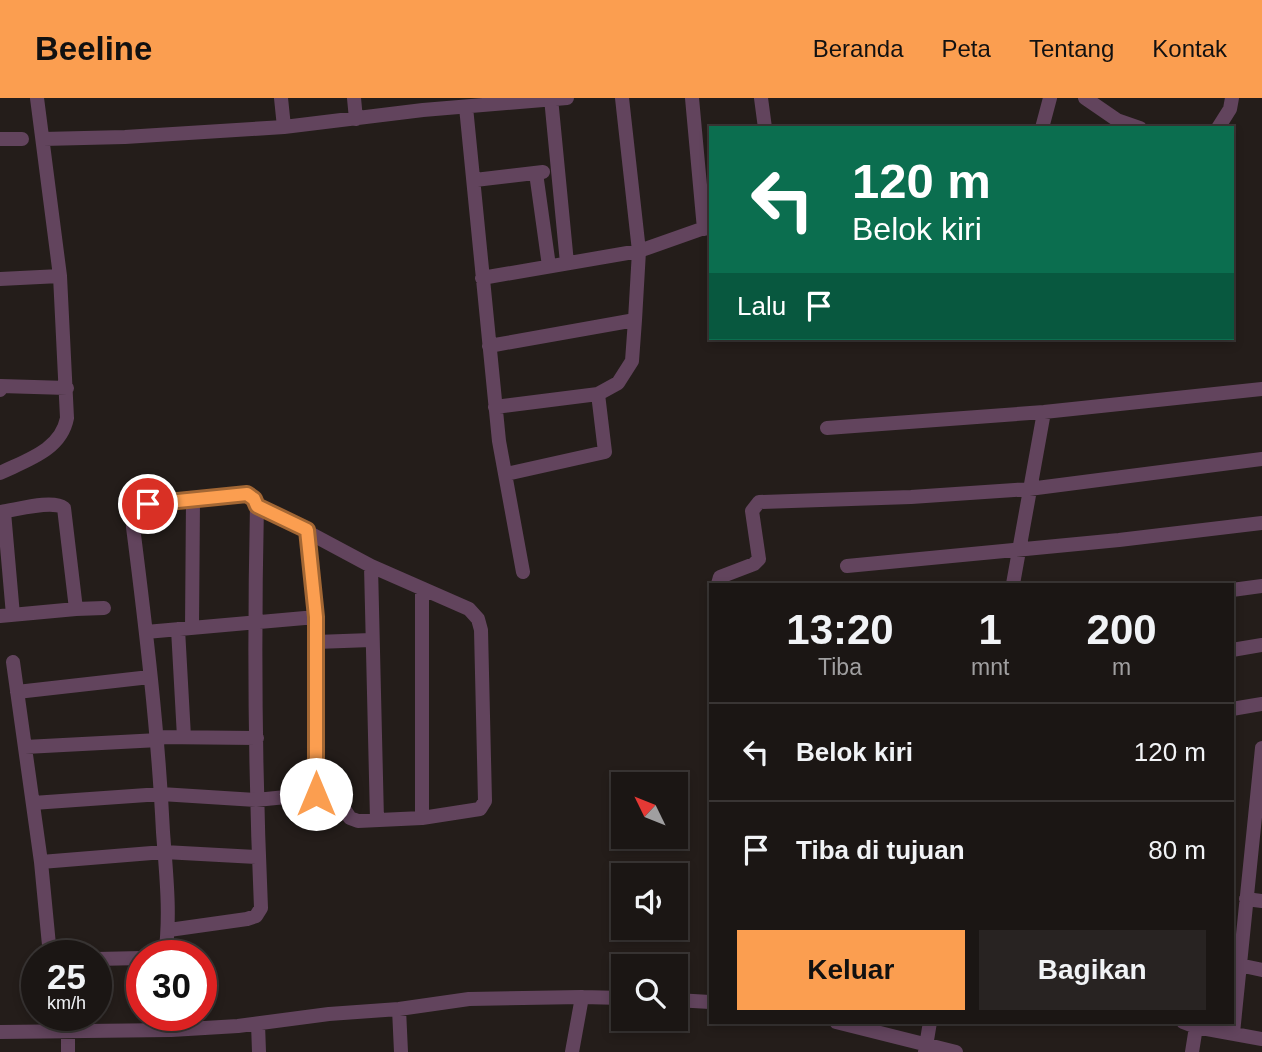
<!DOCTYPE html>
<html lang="id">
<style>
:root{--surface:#1b1614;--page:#282322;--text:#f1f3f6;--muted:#a09fa0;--line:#393534;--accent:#fb9e50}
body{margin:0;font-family:Arial,sans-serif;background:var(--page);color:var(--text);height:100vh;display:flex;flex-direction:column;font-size:26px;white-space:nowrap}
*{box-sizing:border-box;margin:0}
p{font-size:23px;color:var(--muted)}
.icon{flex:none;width:38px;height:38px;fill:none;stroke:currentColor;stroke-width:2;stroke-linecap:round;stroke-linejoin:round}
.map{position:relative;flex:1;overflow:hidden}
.details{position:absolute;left:709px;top:485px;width:525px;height:441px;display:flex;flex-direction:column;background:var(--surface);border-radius:0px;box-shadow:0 4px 10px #0003,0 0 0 2px var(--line)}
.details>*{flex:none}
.top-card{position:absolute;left:709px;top:28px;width:525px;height:214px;border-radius:0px;box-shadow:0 4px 10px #0003,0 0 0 2px var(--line);background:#0b6e4f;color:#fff;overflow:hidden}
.needle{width:46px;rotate:313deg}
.controls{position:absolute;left:611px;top:674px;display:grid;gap:14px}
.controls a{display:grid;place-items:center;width:77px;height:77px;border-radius:0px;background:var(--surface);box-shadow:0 4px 10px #0003,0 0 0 2px var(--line);font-size:35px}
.speed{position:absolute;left:21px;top:842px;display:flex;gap:14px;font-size:35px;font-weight:700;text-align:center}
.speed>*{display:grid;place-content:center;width:91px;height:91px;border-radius:50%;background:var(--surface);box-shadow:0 4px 10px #0003,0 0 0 2px var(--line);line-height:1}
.speed small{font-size:18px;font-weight:400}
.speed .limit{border:10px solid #d22;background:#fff;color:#111}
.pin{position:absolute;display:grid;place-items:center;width:60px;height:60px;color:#fff;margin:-30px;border:4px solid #fff;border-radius:50%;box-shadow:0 2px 7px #0007}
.me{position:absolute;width:77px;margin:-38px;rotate:0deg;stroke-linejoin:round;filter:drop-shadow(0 0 5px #0008)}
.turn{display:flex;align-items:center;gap:24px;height:147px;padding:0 28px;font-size:32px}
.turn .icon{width:91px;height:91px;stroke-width:2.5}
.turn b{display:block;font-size:49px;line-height:60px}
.then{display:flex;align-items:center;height:66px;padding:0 28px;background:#0003;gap:14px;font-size:26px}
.eta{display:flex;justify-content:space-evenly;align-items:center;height:119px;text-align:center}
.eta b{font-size:42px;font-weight:700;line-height:49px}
.cta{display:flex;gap:14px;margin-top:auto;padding:14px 28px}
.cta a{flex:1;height:80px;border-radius:0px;background:var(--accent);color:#111;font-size:28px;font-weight:700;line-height:80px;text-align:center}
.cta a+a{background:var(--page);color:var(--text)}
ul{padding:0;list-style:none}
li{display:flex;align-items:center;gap:21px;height:98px;padding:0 28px;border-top:2px solid var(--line)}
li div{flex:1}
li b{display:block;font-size:26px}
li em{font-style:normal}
header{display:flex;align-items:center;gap:42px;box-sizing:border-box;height:98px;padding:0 35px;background:var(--accent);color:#111}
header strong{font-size:33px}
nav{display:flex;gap:38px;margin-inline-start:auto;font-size:24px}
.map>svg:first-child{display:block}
</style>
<header>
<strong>Beeline</strong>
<nav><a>Beranda</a><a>Peta</a><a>Tentang</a><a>Kontak</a></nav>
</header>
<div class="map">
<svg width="1262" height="954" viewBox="0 0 1262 954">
<rect width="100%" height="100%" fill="#241d1a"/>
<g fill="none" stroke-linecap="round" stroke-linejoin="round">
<!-- street -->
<path stroke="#62445d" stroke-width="14" d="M281,0l3,29
M354,0l2,21
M551,0l16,165
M692,0l12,131
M761,0l4,30
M1085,0l32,22 23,8
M466,9l33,334 24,131
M1042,30l8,-30
M1218,30l12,-19 2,-11
M0,41h22
M43,41l82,-2 159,-10 139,-17 144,-12
M536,75l13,93
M475,82l68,-8
M482,180l157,-27 71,-25
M0,181l60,-3
M489,248l146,-26 4,-69 -17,-153
M0,292l1,-4 66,2
M495,309l103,-13 20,-11 14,-22 3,-41
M827,330l217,-16 218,-23
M0,375c27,-13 61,-23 67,-55l-7,-142 -23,-178
M506,376l99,-22 -7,-58
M0,414c16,-2 52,-13 64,-4l12,101
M4,414l9,103
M307,432l9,87v177
M371,468l6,254
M847,468l272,-26 143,-17
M718,486l2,-7 34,-13 5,-5 -7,-48 7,-9 152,-5 118,-8 233,-30
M1013,486l31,-172
M1232,492l30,-4
M0,518l76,-7 28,-1
M192,530l1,-129
M178,531l6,108
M146,534l170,-15
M316,544l55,-2
M1232,552l30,-5
M13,564l28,200 8,83 4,11
M17,594l133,-15
M1232,611l30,-5
M158,639l99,1
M25,649l134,-7
M33,705l128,-9 95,6 60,-6 24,9 10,15 8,3 64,-3 58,-9 5,-8 -4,-171 -3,-11 -9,-10 -98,-43 -114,-61 -3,-6 -7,-5 -99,10 -11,9 -4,14c13,102 25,203 30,305 3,41 8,83 2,124
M422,720v-229
M41,764l123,-10 94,5
M1246,801l16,2
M169,832l78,-11 9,-3 5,-8c-6,-134 -7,-268 -4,-403
M96,861l46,-1
M1239,867l23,5
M676,902l34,2
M399,911l2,43
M170,917l1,15
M836,924l120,30
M1183,924l13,5 66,12
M258,926l1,28
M0,934l171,-2 67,-4 91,-12 70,-5 70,-10 113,-2 41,1
M1233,935l29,-285
M68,954v-21
M572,954l10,-55
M925,954l5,-30
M1192,954l4,-25"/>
</g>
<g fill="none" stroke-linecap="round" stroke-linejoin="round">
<!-- route casing -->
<g stroke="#a36734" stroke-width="18">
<path id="route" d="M148,406l99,-10 7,5 3,7 50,24 9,87v177"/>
</g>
<!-- route -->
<use href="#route" stroke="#fb9e50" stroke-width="12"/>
</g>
</svg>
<div class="controls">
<a><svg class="needle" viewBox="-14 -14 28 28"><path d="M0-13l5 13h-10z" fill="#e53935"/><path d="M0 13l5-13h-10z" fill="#a09fa0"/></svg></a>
<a><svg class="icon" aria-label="sound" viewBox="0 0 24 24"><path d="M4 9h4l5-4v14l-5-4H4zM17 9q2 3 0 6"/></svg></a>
<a><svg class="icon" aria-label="search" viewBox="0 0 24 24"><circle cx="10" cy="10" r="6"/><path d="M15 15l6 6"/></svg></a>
</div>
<div class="speed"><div>25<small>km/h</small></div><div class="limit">30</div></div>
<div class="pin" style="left:148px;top:406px;background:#d93025"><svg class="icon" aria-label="arrive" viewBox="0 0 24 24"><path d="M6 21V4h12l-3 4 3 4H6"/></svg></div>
<svg class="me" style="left:316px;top:696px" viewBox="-20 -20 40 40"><circle r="19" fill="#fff"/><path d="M0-13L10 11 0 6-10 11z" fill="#fb9e50"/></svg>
<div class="top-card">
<div class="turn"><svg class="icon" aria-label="left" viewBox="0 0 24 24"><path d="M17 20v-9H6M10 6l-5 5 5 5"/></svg><div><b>120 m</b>Belok kiri</div></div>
<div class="then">Lalu<svg class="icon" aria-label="arrive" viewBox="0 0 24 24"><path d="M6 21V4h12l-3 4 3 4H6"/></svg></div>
</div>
<section class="details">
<div class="eta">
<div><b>13:20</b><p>Tiba</p></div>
<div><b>1</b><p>mnt</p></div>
<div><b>200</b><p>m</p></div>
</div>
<ul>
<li><svg class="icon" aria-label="left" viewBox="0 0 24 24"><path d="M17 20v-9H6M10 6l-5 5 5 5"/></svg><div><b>Belok kiri</b></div><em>120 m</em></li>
<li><svg class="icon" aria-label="arrive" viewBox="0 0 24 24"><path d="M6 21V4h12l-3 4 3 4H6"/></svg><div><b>Tiba di tujuan</b></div><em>80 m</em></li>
</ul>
<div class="cta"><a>Keluar</a><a>Bagikan</a></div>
</section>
</div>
